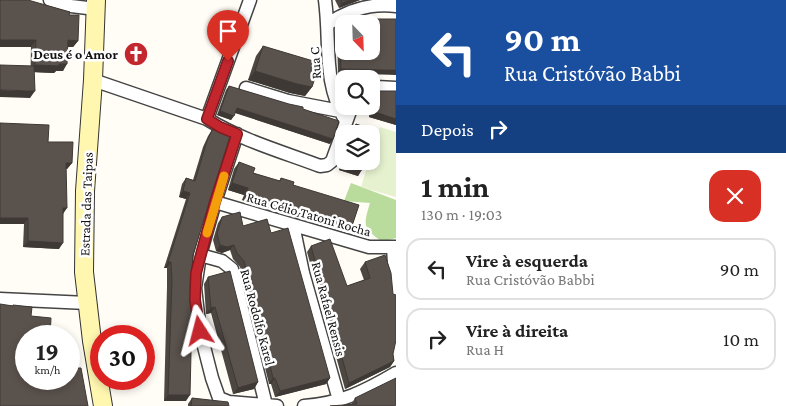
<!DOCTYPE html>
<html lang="pt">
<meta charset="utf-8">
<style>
:root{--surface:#fff;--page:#f6f6f6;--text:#222;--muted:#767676;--line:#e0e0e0}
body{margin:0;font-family:"Crimson Pro",serif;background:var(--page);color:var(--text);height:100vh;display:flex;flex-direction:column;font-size:19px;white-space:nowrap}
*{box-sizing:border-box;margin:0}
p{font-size:16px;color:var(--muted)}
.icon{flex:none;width:28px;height:28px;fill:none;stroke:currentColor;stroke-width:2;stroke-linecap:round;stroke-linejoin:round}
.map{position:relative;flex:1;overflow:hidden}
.panel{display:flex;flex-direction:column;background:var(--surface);width:390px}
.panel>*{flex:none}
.banner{background:#1a4fa0;color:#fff;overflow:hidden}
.needle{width:32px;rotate:157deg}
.buttons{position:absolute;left:335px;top:15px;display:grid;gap:10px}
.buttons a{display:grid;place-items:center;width:45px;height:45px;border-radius:10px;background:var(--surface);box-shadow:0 2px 8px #0003;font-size:25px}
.speed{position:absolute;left:15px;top:325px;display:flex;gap:10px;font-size:25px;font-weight:700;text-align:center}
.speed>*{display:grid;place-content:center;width:65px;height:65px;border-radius:50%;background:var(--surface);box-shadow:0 2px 8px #0003;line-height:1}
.speed small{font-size:12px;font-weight:400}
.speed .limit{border:8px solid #d22;background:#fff;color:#111}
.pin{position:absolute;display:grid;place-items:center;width:42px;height:42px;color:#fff;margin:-51px -21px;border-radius:50% 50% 50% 0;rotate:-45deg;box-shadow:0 0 5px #0007}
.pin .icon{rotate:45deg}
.me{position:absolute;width:55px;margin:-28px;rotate:351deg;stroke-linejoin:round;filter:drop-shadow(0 0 4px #0008)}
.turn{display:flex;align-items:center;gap:18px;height:105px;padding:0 25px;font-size:22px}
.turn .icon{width:65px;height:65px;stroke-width:2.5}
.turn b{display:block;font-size:35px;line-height:42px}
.then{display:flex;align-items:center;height:48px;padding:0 25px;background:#0003;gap:10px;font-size:19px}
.round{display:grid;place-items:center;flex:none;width:52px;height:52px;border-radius:15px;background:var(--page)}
.overview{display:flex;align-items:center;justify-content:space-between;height:85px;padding:0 25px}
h1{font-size:30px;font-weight:700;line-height:38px}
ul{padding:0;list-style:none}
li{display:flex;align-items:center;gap:15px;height:62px;margin:0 10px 8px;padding:0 15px;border:2px solid var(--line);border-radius:15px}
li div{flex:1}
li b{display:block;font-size:19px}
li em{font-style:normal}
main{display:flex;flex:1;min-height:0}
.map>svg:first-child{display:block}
</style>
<main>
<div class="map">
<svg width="396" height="406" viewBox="0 0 396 406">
<rect width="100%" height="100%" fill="#fffdf5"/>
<!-- forest -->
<path fill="#b9dc9c" d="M351,183l45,17v38l-14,4c-19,-15 -19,-16 -12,-39l-26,-2z"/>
<!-- pitch -->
<path fill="#e6f2cf" d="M380,127l16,5v65l-35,-10 8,-26h2v-6z"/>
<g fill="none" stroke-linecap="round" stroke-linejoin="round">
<!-- minor casing -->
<g stroke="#444" stroke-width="15">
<path id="minor" d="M50,0l21,6 25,3
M325,0c6,45 -3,80 21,122
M328,24c20,-14 43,-21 68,-18
M93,80l114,39c34,21 76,33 113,47l7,-1 5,-4 20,-55
M246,88l42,13 52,10
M371,88l5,-1 20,1
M207,119l43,-119
M237,134l-22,68 -15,53 -5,33 5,43 12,47 7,20 10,4 48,4
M215,202l154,45h27
M293,225l10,48 36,127
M393,247l3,49
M200,255l22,6 10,8 34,136
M0,299l87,4
M304,406c37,-3 60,-14 92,-33"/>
</g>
<!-- secondary casing -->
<g stroke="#333" stroke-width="20">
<path id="secondary" d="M96,0l-3,80 -8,111 -1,81 8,69 11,65"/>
</g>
<!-- minor -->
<use href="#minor" stroke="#fff" stroke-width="12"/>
<!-- secondary -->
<use href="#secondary" stroke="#fff6b0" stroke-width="18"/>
</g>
<!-- wall -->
<path fill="#4d4742" d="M335,0h25l-21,8z
M69,15l9,26 -5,6h-5l-5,24h-7l-2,2 -20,-1 -4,26 1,-51h-31z
M354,19h42l-58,54 -1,-40 3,-4 4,22 27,-27h-20z
M263,46l49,41 -7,9 -15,-3 -42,-13 8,-24z
M229,86l74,23 27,35 -95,-31 -4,7 -14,-5 9,-25z
M376,91h20v34l-27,-8 1,-11h1l1,-10z
M0,123l48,19 24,21 -5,6h-1l-7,80 -36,-2 1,-23h-24z
M356,124l15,10h-20l2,-6z
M212,130l-19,125 -2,28 3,28 -2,4 -6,86h-22l3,-114v-19h-3l22,-69 -7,-2 3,-13 4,-6 7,2 10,-33 5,-11z
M344,156v5l17,10 -3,5 -19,-6z
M239,162l14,11 26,8 2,-3 12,7 59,41 -4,6 -106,-32 2,-5 -16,-5 6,-21z
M222,217l21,9 28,7 59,145 -4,6 -51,13 -4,-13h-2l-29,-117 -7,-8 -3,-9 -8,3 -6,-2 -3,-11 5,-17z
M311,246l36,40 17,-6 -4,-11 5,-7 28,32v60l1,7 -4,6 -45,22 -38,-137z
M208,277l50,105 -4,7 -21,5 -22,-81 -5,1 -2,-30z
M192,398l37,8h-41v-2z
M355,398l41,8 -45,-1z"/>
<!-- shaded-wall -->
<path fill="#3f3936" d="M351,0h9l-21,8 3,-5z
M0,40h36l-5,7h-31z
M68,40l10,1 -5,6h-10z
M59,64h8l-4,7h-7l-2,2 -24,-1 5,-7z
M341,69l55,1v5l-58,-2z
M255,71l57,16 -7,9 -15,-3 -42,-13z
M0,90l35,1 -5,7 -30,-1z
M237,108l96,31 -3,5 -97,-32z
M220,111l14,5 -3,4 -14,-5z
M372,111l24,8v6l-27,-8z
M66,163h6l-5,6h-5z
M343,165l18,6 -3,5 -19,-6z
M232,183l16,5 -4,7 -16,-5z
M183,191l7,2 -4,6 -7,-2z
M247,194l105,32 -4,6 -106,-32z
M63,208h4l-4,6z
M0,218h28l-4,6h-24z
M28,241l35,2 -4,6 -36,-2z
M220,245h14l-4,5 -8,3 -6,-2z
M168,262h3l-4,6h-3z
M215,307l-4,6 -5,1 5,-6z
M394,361l-4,6 -45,22 4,-6z
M273,378h2l-4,6h-2z
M330,378l-4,6 -51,13 5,-6z
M258,382l-4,7 -21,5 5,-6z
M168,395h22l-4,6h-22z"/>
<!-- building -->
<path fill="#5a524d" stroke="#3f3936" d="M0,0h28l42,12 -1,3h10l-1,26 -10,-1 -1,24h-8v2l-24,-1 1,-25h-36z
M341,0h10l-9,3z
M354,19h42v51l-55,-1 -1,-40h4v22h27v-27h-17z
M263,46l57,17 -8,24 -15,-3 -42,-13z
M0,65l34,1 1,25 -35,-1z
M229,86l60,18 14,3v2l36,12 -6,18 -96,-31 -3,8 -14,-5z
M376,91h20v28l-24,-8z
M0,123l49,2 -1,17h25l-1,21h-6l1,45h-4v35l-35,-2v-23h-28z
M356,124l18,6 -3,9v-5h-18z
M212,130h5l13,6 -37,119 -2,28 3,28h-2l-2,84h-22l4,-114 -1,-19h-3l22,-69 -7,-2 3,-13 9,3 12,-40z
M344,161h20l-3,10 -18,-6z
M239,162l16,6 -2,5 27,8 1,-3 13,4 -1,3 66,20 -7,21 -105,-32 1,-6 -16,-5z
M240,212l3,14 24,-7 4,14 17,-5 42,150 -50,13 -5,-13h-2l-29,-117 -7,-8 -3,-8 -7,2 -7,-2 -3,-11 5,-17z
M330,239l17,47 23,-8 -5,-16 20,-7 6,18 2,21 3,1v45l-3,14 1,7 -45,22 -38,-137z
M230,271l28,111 -20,6 -23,-81 -4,1 -3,-31z
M0,304l13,2v-1l19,2 -1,9 20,2 -1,18h4h-28v43h43v-11h12l7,38h-88z
M396,378v27l-2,1h-64l27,-2 -2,-6z
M192,398l36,4 1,4h-38z"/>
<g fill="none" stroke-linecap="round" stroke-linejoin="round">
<!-- route casing -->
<g stroke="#7f191e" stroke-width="12">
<path id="route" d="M200,331l-5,-31 1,-27 19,-71 22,-68 -17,-7 -13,-8 21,-58"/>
</g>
<!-- route -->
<use href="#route" stroke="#c4262e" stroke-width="9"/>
<!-- slow -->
<path stroke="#f59e0b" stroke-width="9" d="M207,233l17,-57"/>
</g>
<!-- icons -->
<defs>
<g id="church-disc" transform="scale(1.25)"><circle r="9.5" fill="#c4262e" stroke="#fff"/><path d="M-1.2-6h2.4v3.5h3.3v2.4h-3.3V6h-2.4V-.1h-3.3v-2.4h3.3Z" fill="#fff"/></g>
</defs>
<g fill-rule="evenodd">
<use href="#church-disc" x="136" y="54"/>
</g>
<g text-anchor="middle" stroke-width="5" stroke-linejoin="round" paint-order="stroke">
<!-- poi labels -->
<g font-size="14" font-weight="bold" fill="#111" stroke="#fff" text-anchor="end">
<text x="118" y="59">Deus é o Amor</text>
</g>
<!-- street labels -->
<g font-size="14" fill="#111" stroke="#fff">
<text transform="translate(315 63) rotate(-94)" y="5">Rua C</text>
<text transform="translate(86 204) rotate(-88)" y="5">Estrada das Taipas</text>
<text transform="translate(309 214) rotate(16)" y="5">Rua Célio Tatoni Rocha</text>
<text transform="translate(329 309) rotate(75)" y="5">Rua Rafael Rensis</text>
<text transform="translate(258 317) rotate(75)" y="5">Rua Rodolfo Karel</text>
</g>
</g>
</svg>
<div class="buttons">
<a><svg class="needle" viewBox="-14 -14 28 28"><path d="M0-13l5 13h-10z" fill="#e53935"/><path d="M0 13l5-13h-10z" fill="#767676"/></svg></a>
<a><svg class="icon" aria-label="search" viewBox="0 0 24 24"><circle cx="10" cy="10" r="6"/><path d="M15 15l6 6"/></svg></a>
<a><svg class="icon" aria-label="layers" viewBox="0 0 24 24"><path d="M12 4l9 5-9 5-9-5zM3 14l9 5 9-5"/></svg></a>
</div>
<div class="speed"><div>19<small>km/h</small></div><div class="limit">30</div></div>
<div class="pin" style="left:228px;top:61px;background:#d93025"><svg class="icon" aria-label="arrive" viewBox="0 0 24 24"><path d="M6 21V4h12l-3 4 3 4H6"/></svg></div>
<svg class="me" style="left:200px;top:331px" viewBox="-20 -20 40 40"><path d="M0-17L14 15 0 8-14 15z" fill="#c4262e" stroke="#fff" stroke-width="4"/></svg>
</div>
<section class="panel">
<div class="banner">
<div class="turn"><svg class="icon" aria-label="left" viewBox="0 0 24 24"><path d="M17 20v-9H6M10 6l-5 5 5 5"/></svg><div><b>90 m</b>Rua Cristóvão Babbi</div></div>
<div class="then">Depois<svg class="icon" aria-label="right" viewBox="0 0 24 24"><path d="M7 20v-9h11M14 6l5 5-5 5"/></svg></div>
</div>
<div class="overview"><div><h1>1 min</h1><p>130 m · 19:03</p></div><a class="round" style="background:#d93025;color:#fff"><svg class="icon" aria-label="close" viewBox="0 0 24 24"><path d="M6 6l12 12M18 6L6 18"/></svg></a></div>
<ul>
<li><svg class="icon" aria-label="left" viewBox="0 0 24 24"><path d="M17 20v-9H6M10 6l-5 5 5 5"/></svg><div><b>Vire à esquerda</b><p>Rua Cristóvão Babbi</p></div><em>90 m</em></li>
<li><svg class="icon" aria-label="right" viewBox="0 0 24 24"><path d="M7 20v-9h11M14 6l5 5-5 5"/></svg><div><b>Vire à direita</b><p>Rua H</p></div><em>10 m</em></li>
</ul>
</section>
</main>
